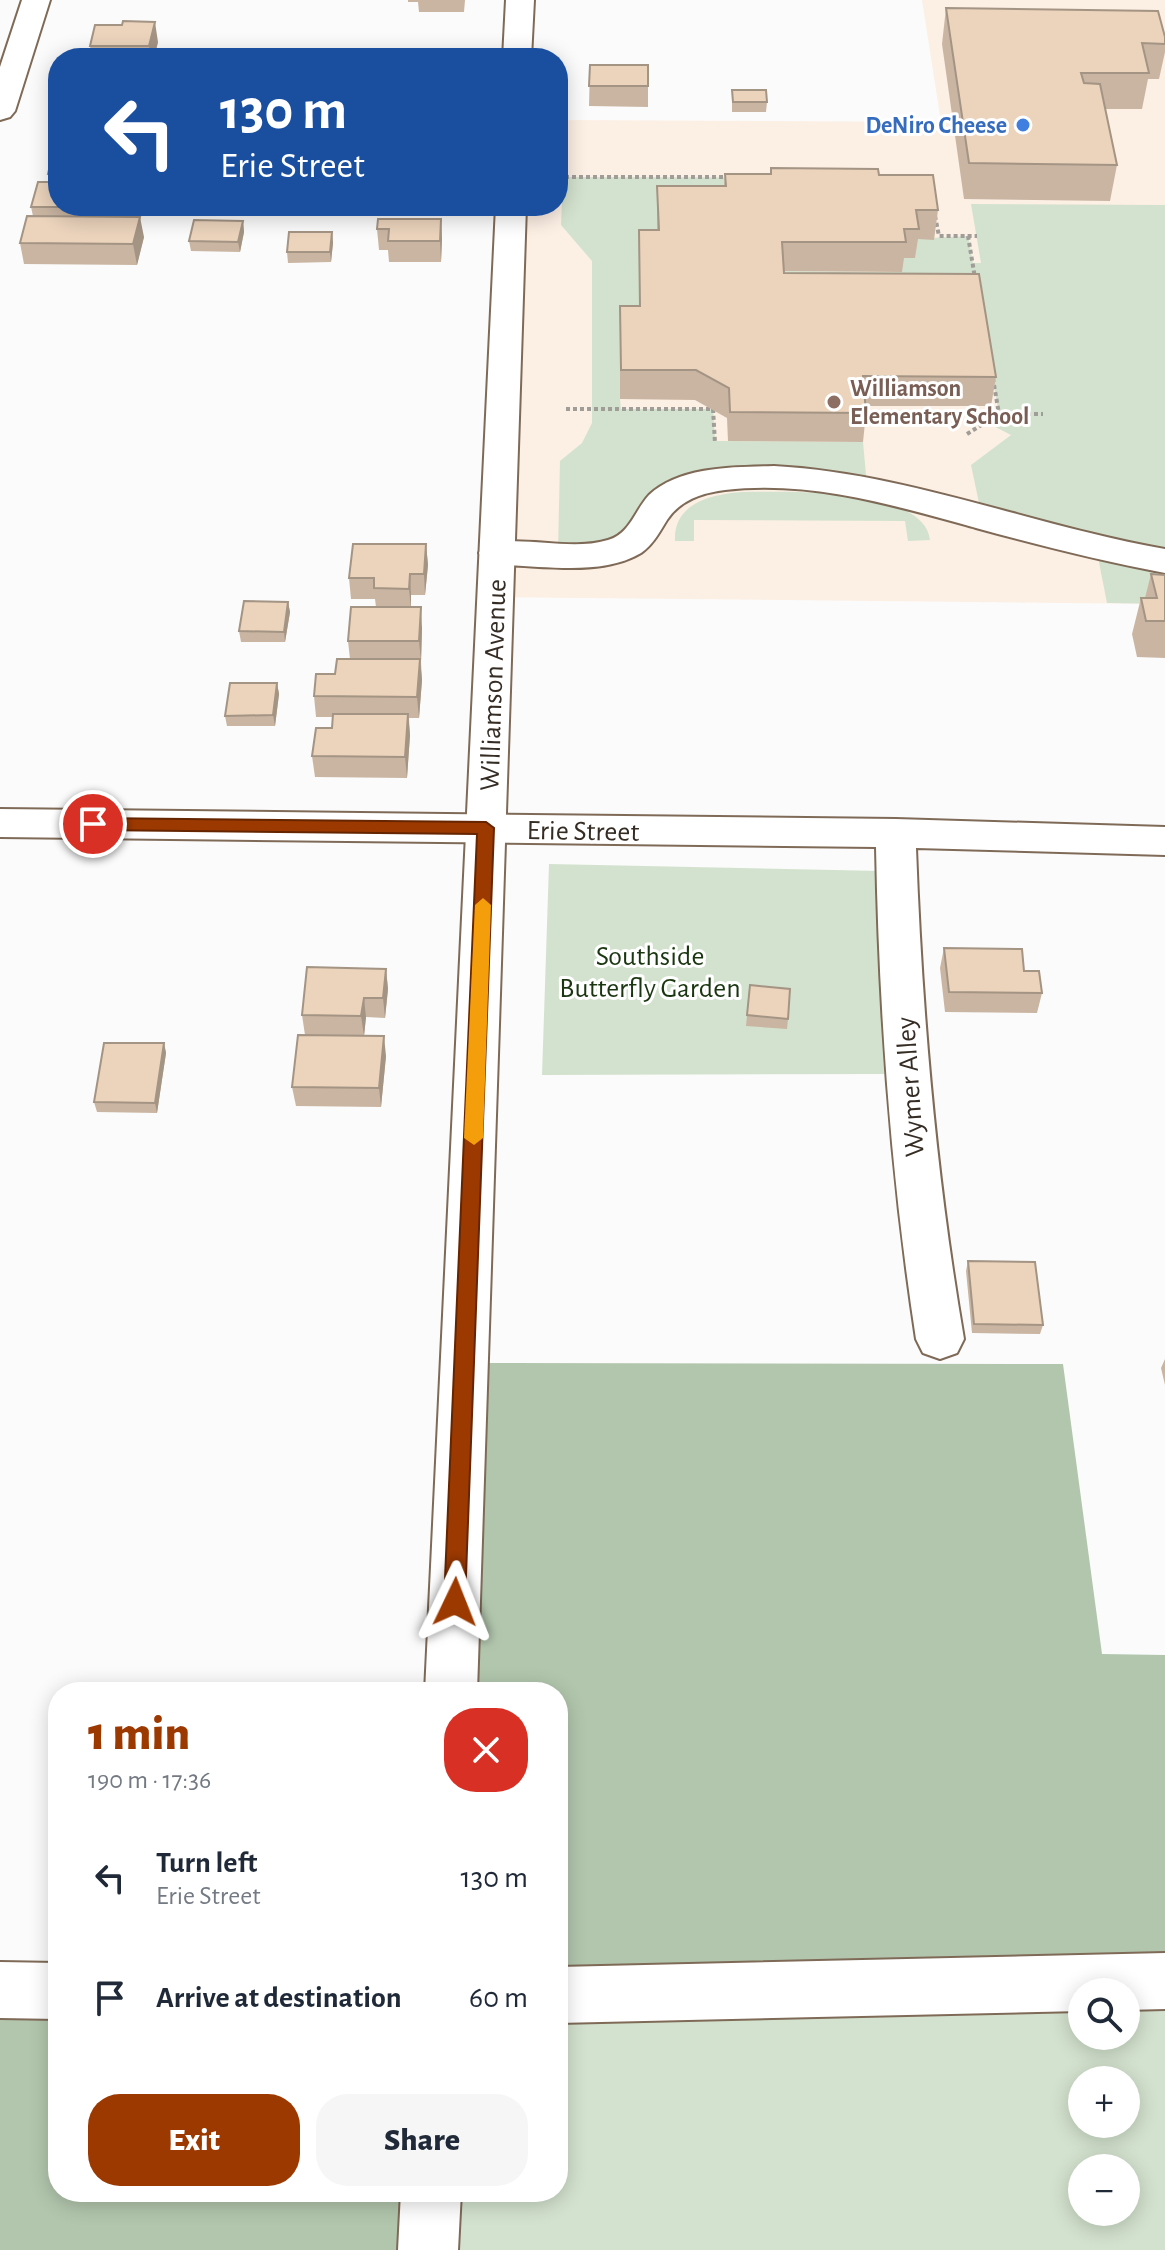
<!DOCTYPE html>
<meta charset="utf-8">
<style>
:root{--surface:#fff;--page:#f6f6f7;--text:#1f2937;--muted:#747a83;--accent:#9c3900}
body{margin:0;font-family:"Alegreya Sans",sans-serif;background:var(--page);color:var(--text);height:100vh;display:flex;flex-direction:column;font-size:30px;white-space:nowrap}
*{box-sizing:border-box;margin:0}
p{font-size:26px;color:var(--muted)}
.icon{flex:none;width:44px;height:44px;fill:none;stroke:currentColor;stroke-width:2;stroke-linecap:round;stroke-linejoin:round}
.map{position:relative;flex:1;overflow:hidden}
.panel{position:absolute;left:48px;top:1682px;width:520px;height:520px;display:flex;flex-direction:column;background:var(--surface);border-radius:32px;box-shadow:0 4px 20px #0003}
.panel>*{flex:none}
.hud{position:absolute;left:48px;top:48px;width:520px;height:168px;border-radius:32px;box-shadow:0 4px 20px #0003;background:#1a4fa0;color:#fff;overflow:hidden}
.tools{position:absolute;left:1068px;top:1978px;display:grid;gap:16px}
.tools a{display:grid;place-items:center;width:72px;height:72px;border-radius:50%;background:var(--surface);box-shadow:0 4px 20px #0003;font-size:40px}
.pin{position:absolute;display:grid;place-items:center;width:68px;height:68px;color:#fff;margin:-34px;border:4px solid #fff;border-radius:50%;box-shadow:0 2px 8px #0007}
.me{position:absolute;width:88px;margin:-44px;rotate:2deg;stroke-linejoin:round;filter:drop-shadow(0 0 6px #0008)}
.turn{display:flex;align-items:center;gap:28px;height:168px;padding:0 40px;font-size:36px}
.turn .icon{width:104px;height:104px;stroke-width:2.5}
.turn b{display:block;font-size:56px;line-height:68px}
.round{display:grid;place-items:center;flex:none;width:84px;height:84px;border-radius:32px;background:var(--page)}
.summary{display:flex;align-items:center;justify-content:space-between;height:136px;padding:0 40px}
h1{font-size:48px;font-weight:800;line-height:60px;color:var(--accent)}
.primary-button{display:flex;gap:16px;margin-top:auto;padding:16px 40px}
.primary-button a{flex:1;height:92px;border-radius:32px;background:var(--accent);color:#fff;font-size:32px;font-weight:800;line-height:92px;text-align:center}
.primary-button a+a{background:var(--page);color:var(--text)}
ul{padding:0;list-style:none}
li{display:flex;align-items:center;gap:24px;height:120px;padding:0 40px}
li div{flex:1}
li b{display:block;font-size:30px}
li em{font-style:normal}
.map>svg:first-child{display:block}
</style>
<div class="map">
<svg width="1165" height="2250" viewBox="0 0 1165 2250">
<rect width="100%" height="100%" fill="#fbfbfb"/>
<!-- built -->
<path fill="#fcefe4" d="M922,0h243v604l-669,-7 15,-391h47v-86l383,2z"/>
<!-- green -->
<path fill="#d3e2ce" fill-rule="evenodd" d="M563,177l366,1 -271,82 -38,139 1,10h92l2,32 148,1 4,44 -169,-2 -55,49 -85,20 2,-92 22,-18 10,-20v-162l-31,-36z
M971,204l194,1v399l-58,-1 -12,-61 -87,-26 -29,-13 -8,-38 40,-30 -25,-13 13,-8 -21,-119 -196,1 -3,-25 123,1 -2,-14 12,-19 56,-3 5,27h8z
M743,492c41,0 181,-6 187,48l-22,1 -3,-20 -211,-1v21h-19c-2,-38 37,-47 68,-49z
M549,864l333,7 2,203 -342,1z
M1165,1981v269h-739l4,-58h128v-197zM1082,1992h44v44h-44zM1082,2080h44v44h-44zM1082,2168h44v44h-44z"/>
<!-- forest -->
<path fill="#b2c6ad" d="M464,1363l599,1 39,290 63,1v326l-607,14v-303h-107z
M0,1990l58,1v201h372l-4,58h-426z"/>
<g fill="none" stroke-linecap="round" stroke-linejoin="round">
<!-- minor casing -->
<g stroke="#7f6a57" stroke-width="4">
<path id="minor" d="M22,0h28l-35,111 -5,6 -10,3v-53z
M774,466c133,7 260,60 391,83v24c-64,-12 -127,-28 -189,-45 -83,-23 -165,-48 -251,-38 -23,3 -45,10 -58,30 -7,11 -14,25 -26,33 -40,24 -100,12 -144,12l-13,-4 -5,-8 5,-8c40,-11 84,7 124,-5 22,-6 27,-30 41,-45 31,-29 85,-28 125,-29z
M0,809l896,10 269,8v28l-249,-7c6,165 20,328 48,491l-7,14 -17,6 -17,-6 -7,-14c-25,-163 -37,-327 -40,-492l-876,-10z
M0,1962l58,1v56l-58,-1z"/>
</g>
<!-- major casing -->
<g stroke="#7f6a57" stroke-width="4">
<path id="major" d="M506,0h28l-3,58h-28z
M496,206h30l-49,1486h-52z
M401,2192h60l-3,58h-60z"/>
</g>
<!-- highway casing -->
<g stroke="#7f6a57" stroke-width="4">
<path id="highway" d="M1165,1953v56l-39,1v-18h-44v19l-524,12v-56z"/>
</g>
<!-- path -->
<path stroke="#a09c98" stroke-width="4" stroke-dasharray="4 3" stroke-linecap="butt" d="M558,177h171
M935,216l4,20h38
M968,236l7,42
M566,409h147l2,34
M999,414h44
M967,434l32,-20 -6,-35"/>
<!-- minor -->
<use href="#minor" fill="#fff" fill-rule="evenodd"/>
<!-- major -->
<use href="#major" fill="#fff" fill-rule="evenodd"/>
<!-- highway -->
<use href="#highway" fill="#fff" fill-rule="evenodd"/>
</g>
<!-- wall -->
<path fill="#cab5a2" d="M408,0h57l-1,12h-45l-1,-10h-10z
M946,8l219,29v15l-6,27h-11l-6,30h-37l12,56 -7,36 -146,-2 -22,-155z
M158,42l-4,16h-62l-2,-12z
M590,65h58v42l-59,-1z
M732,90l35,12 -1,10h-34z
M51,139h7v67h51l-2,11 37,20 -7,28 -113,-1 -4,-21 13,-27 -2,-9 18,-25 -1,-8 5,-24z
M771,168l108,7 59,35 -4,30 -16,-1 -3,19h-11l-2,14 -118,-1v2l212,104 -5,29h-125v7l-3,29 -135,-1 -1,-23 -32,-18 -75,-1v-93h19v-76h18v-44h67l1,-12h45z
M198,206h35l-1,8 -33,1z
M441,219l1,20 -1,23h-52l-1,-12h-9l-2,-21z
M243,221l1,11 -4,20 -49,-1 -2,-10z
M332,232l1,11 -2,19 -43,1 -1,-11z
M426,544l2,21 -3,30h-14v12l11,21 -1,34 1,18 -3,38h-10l1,17 -3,43 -92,-1 -3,-21 20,-28 1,-11h-17l-2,-21 36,-37 -2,-18 28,-34 -1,-8h-24l-2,-21z
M1151,574l14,1v83l-28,-1 -5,-23 9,-36h4z
M288,602l2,10 -5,30h-44l-2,-11z
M277,683l2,11 -4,32h-48l-2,-10z
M944,948l80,23 18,22 -5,20 -92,-1 -5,-44z
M386,969l2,20 -3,29 -19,-1 -2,19 -59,-1 -3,-20z
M750,985l38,34 -1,10 -41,-3z
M164,1043l2,10 -9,60 -60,-1 -3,-10z
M386,1056l-5,51 -85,-1 -4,-19z
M968,1261l75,64 -3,9 -68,-1 -6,-62z
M1165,1359v26l-4,-17z"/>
<!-- shaded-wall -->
<path fill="#a49484" d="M155,22l3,20 -4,16h-3l-2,-12z
M101,206h8l-5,21z
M140,217l4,20 -7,28 -4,-21z
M441,219l1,20 -1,23 -1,-21z
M243,221l1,11 -4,20 -2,-10z
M332,232l1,11 -2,19 -1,-10z
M426,544l2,21 -3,30 -1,-21z
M410,574l1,21v14l-2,-20z
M288,602l2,10 -5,30 -1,-10z
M421,607l1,21 -1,34 -2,-21z
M420,659l2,21 -3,38 -2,-21z
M277,683l2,11 -4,32 -2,-11z
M408,714l2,21 -3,43 -2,-21z
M386,969l2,20 -3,29 -2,-20z
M364,998l2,19 -2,19 -3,-20z
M384,1036l2,20 -5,51 -2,-19z
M164,1043l2,10 -9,60 -2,-10z"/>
<!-- building -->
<path fill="#ebd3bc" stroke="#a49484" stroke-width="2" d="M946,8l212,3 7,26v7l-23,-1 7,30h-68l3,10 16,1 17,81 -148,-2z
M123,21l32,1 -6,24h-59l5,-21h27z
M590,65h58v21h-59z
M732,90h34l1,12h-34z
M58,116v23h-7z
M54,147h4v27h-10z
M771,168l107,1 1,6h54l5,35h-22l3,19h-15l2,13h-124l2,31 195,1 17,103 -133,-1 3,37 -136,-1 -1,-24 -33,-18h-75l-1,-64h20l-1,-76h20l-2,-44h69l-1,-12h46z
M38,182h20v24l42,1h-69z
M27,216l113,1 -7,27 -113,-1z
M378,219h63l-1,22h-52l1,-12h-12z
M194,220l49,1 -5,21 -49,-1z
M289,232h43l-2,20h-43z
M353,544h73l-2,30h-14l-1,15 -35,-1v-10h-25z
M1151,574l14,1v46h-19l-5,-23h16z
M244,601l44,1 -4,30 -45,-1z
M351,607h70l-2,34h-71z
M337,659h83l-3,38 -103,-1 2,-22h19z
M230,683h47l-4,32 -48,1z
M333,714h75l-3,43 -93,-1 4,-28h16z
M944,948l78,1 2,22h15l3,22 -93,-1z
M307,967l79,2 -3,29h-19l-3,18 -59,-1z
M750,985l40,4 -2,30 -41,-4z
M298,1035l86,1 -5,52 -87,-1z
M104,1043h60l-9,60 -61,-1z
M968,1261l67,1 8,63 -69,-1z"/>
<!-- route -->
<path fill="#9c3900" stroke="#652500" stroke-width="2" d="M93,818l393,4 8,6 -29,774 -3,7 -7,3 -8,-3 -3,-7 33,-768 -384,-4 -8,-6z"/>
<!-- slow -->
<path fill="#f59e0b" d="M483,898l8,7 -8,233 -9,7 -10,-7 11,-233z"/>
<!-- markers -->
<circle fill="#3f7fe0" stroke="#fff" stroke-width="3" cx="1023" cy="125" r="8"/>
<circle fill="#8d6e63" stroke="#fff" stroke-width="3" cx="834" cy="402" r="8"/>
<g text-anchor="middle" stroke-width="6" stroke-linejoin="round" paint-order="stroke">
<!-- far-shop labels -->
<g font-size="24" font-weight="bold" fill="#366cbe" stroke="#fff" text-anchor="end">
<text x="1007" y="133">DeNiro Cheese</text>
</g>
<!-- far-education labels -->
<g font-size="24" font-weight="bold" fill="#785e54" stroke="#fff" text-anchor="start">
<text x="850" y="396">Williamson<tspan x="850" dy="28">Elementary School</tspan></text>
</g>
<!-- street labels -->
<g font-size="28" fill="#352c24" stroke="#fff">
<text transform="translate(492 685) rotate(-88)" y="10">Williamson Avenue</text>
<text transform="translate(583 830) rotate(1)" y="10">Erie Street</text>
<text transform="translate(909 1087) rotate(-94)" y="10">Wymer Alley</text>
</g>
<!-- park labels -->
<g font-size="28" fill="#1a3610" stroke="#fff">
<text x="650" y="965">Southside<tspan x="650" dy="32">Butterfly Garden</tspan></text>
</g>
</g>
</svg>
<div class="tools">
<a><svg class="icon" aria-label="search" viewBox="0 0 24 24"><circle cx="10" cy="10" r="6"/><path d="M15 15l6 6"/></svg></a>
<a>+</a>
<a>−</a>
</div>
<div class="pin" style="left:93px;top:824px;background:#d93025"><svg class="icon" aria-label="arrive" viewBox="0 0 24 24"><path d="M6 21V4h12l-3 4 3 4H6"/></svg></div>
<svg class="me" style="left:455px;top:1602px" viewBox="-20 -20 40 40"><path d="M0-17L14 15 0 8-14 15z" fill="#9c3900" stroke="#fff" stroke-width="4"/></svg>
<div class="hud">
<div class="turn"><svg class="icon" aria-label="left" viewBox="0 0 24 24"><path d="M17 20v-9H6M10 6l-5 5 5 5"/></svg><div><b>130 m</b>Erie Street</div></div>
</div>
<section class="panel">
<div class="summary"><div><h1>1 min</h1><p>190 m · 17:36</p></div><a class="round" style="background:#d93025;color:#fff"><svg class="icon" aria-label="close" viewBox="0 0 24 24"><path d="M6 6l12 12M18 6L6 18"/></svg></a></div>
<ul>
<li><svg class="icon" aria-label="left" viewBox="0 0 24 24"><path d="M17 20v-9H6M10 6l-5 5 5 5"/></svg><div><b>Turn left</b><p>Erie Street</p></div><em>130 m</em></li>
<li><svg class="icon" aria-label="arrive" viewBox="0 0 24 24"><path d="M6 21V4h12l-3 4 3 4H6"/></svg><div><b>Arrive at destination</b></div><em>60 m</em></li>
</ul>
<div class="primary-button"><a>Exit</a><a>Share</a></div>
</section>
</div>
